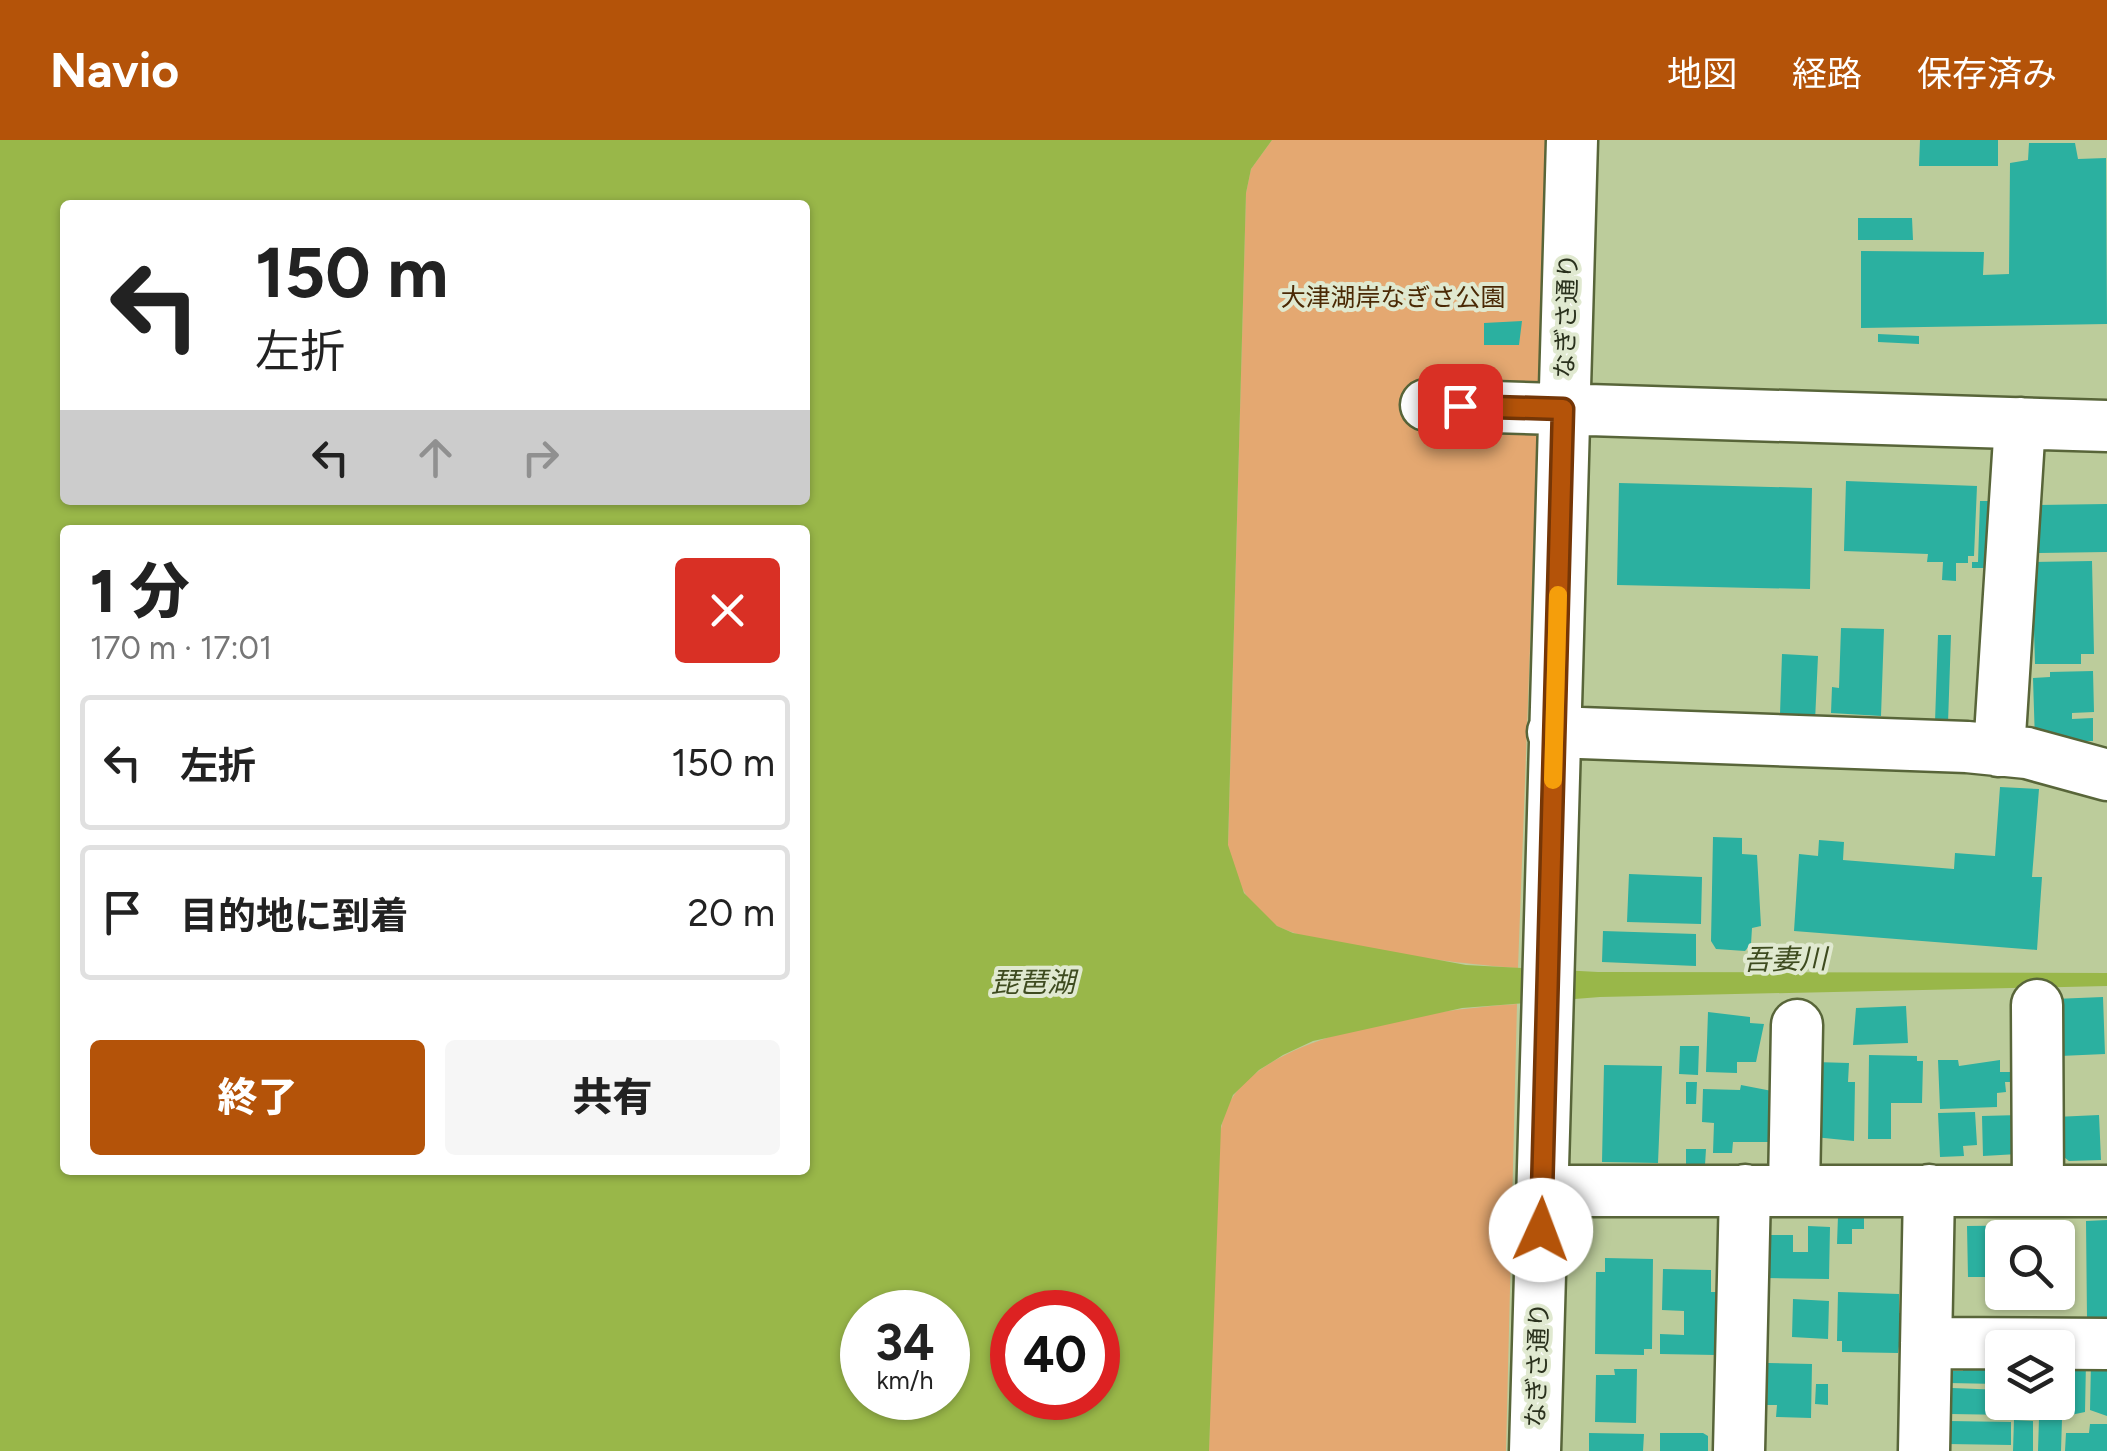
<!DOCTYPE html>
<html lang="ja">
<meta charset="utf-8">
<style>
:root{--surface:#fff;--page:#f6f6f6;--text:#222;--muted:#767676;--line:#e0e0e0;--accent:#b45309}
body{margin:0;font-family:Figtree,"Noto Sans JP",sans-serif;background:var(--page);color:var(--text);height:100vh;display:flex;flex-direction:column;font-size:38px;white-space:nowrap}
*{box-sizing:border-box;margin:0}
p{font-size:32px;color:var(--muted)}
.icon{flex:none;width:55px;height:55px;fill:none;stroke:currentColor;stroke-width:2;stroke-linecap:round;stroke-linejoin:round}
.map{position:relative;flex:1;overflow:hidden}
.panel{position:absolute;left:60px;top:385px;width:750px;height:650px;display:flex;flex-direction:column;background:var(--surface);border-radius:10px;box-shadow:0 2px 8px #0004}
.panel>*{flex:none}
.top-card{position:absolute;left:60px;top:60px;width:750px;height:305px;border-radius:10px;box-shadow:0 2px 8px #0004;background:#fff;color:var(--text);overflow:hidden}
.buttons{position:absolute;left:1985px;top:1080px;display:grid;gap:20px}
.buttons a{display:grid;place-items:center;width:90px;height:90px;border-radius:10px;background:var(--surface);box-shadow:0 2px 8px #0004;font-size:50px}
.speed{position:absolute;left:840px;top:1150px;display:flex;gap:20px;font-size:50px;font-weight:700;text-align:center}
.speed>*{display:grid;place-content:center;width:130px;height:130px;border-radius:50%;background:var(--surface);box-shadow:0 2px 8px #0004;line-height:1}
.speed small{font-size:25px;font-weight:400}
.speed .limit{border:15px solid #d22;background:#fff;color:#111}
.pin{position:absolute;display:grid;place-items:center;width:85px;height:85px;color:#fff;margin:-42px;border-radius:20px;box-shadow:0 5px 15px #0006}
.me{position:absolute;width:110px;margin:-55px;rotate:2deg;stroke-linejoin:round;filter:drop-shadow(0 0 8px #0008)}
.turn{display:flex;align-items:center;gap:35px;height:210px;padding:0 30px;font-size:45px}
.turn .icon{width:130px;height:130px;stroke-width:2.5}
.turn b{display:block;font-size:70px;line-height:85px}
.lanes{display:flex;align-items:center;height:95px;padding:0 30px;background:#0003;justify-content:center;gap:50px;direction:ltr}
.lanes .off{opacity:.35}
.round{display:grid;place-items:center;flex:none;width:105px;height:105px;border-radius:10px;background:var(--page)}
.overview{display:flex;align-items:center;justify-content:space-between;height:170px;padding:0 30px}
h1{font-size:60px;font-weight:800;line-height:75px}
.cta{display:flex;gap:20px;margin-top:auto;padding:20px 30px}
.cta a{flex:1;height:115px;border-radius:10px;background:var(--accent);color:#fff;font-size:40px;font-weight:800;line-height:115px;text-align:center}
.cta a+a{background:var(--page);color:var(--text)}
ul{padding:0;list-style:none}
li{display:flex;align-items:center;gap:30px;height:135px;margin:0 20px 15px;padding:0 10px;border:5px solid var(--line);border-radius:10px}
li div{flex:1}
li b{display:block;font-size:38px}
li em{font-style:normal}
header{display:flex;align-items:center;gap:60px;box-sizing:border-box;height:140px;padding:0 50px;background:var(--accent);color:#fff}
header strong{font-size:48px}
nav{display:flex;gap:55px;margin-inline-start:auto;font-size:35px}
.map>svg:first-child{display:block}
</style>
<header>
<strong>Navio</strong>
<nav><a>地図</a><a>経路</a><a>保存済み</a></nav>
</header>
<div class="map">
<svg width="2107" height="1311" viewBox="0 0 2107 1311">
<rect width="100%" height="100%" fill="#bccc9b"/>
<!-- green -->
<path fill="#e4a871" d="M1272,0h277l-31,828c-47,-3 -210,-21 -244,-44 -28,-19 -40,-47 -46,-78l18,-653 5,-24z
M1517,864l-11,447h-297l8,-297c3,-20 5,-42 17,-59 46,-65 208,-86 283,-91z"/>
<!-- water -->
<path fill="#99b749" fill-rule="evenodd" d="M0,0h1272l-21,29 -5,24 -18,652 16,48 33,33 16,7 173,32 132,7 509,1v13l-507,11 -138,11 -149,33 -30,14 -24,15 -26,25 -12,31 -12,325h-1209zM65,65h740v295h-740zM65,390h740v640h-740zM862,1172h86v86h-86zM1012,1172h86v86h-86z"/>
<!-- building -->
<path fill="#2bb0a0" d="M1920,0h78v26h-79z
M2029,3h46l3,16 28,-1 1,166 -246,4v-77l123,1 -1,23 26,-1 1,-111 18,-3z
M1858,78h54l1,22h-55z
M1522,181l-3,24h-35v-22z
M1878,194l41,2v8l-41,-2z
M1846,341l131,5 -3,70h-6v7h-12v18l-14,-1 1,-18h-16l1,-8 -84,-3z
M1619,343l193,5 -2,101 -193,-4z
M1980,361h10l-2,67h-16v-6h6z
M2107,364v48l-68,1 -1,-48z
M2092,421l2,93h-13v10h-46l-3,-102z
M1841,488l43,1 -3,87 -50,-3 1,-26 7,1z
M1938,495h13l-3,88 -13,-1z
M1782,514l36,2 -3,65 -43,-1 1,-7 7,1z
M2093,531l1,41 -22,1v6l21,-1v23l-58,1 -2,-64 17,-1v-5z
M2000,647l39,2 -7,88h10l-5,73 -243,-19 5,-77 19,2 1,-16 25,2 -1,18 111,9 1,-16 40,3z
M1713,697l29,1v16l15,1 4,71 -9,2 -1,16 -6,7 -29,-2 -5,-8z
M1629,734l73,3 -1,47 -74,-2z
M1603,791l93,3v32l-94,-4z
M2103,857l2,57 -45,2 -6,-57z
M1906,866l2,37 -55,2 3,-37z
M1708,872l42,5v6l14,1 -8,38h-19v11l-31,-1z
M1680,906h19l-1,29 -19,-1z
M1869,915l48,1v5h6l-1,42h-31v36h-23z
M1938,920h20l1,6 41,-6v12h14l1,10h-10l1,10 -9,1v14l-57,2z
M1815,922l34,1 -1,19h7l-1,59 -40,-4z
M1604,925l58,1 -4,97 -56,-1z
M1686,942h11l-1,22h-10z
M1741,945l31,6 5,51h-44l-1,11h-19l1,-30 -12,-1 1,-33 37,1z
M1975,972l2,33 -14,1 1,10 -24,1 -2,-44z
M2020,975l-2,39 -35,2 -1,-40z
M2099,975l2,45 -32,1 -13,-10 -1,-34z
M1686,1009h20l-1,16h-19z
M1838,1076l26,1v12h-12v15h-15z
M2107,1080v97h-20l-1,-96z
M2062,1085v51h-4v-38h-56v39h-34l-1,-51z
M1808,1086l22,1 -1,52 -64,-1 2,-43h26v17h15z
M1605,1118l48,1 -1,90h-8v6l-49,-1 1,-82h9z
M1663,1129l48,1v22h11v15h-6v48l-56,-1v-20l24,1v-24l-22,-1z
M1838,1152l61,2v19h5l-6,40 -56,-1v-11h-5z
M1793,1159l36,2 -1,38 -36,-2z
M1963,1216l39,1 -4,27 -49,-1v-12h14z
M2058,1220l28,1 -1,51 -24,5v-5l-7,-1z
M1768,1223l44,1 -1,54 -35,-1 1,-12h-10z
M2091,1223l16,1v52l-17,-6z
M1614,1229h23l-1,54 -41,-1 1,-47h19z
M1816,1244h12v21l-13,-1z
M1952,1248l50,2v12h8v13l-59,-1z
M2021,1262h26v10l-26,-1z
M2039,1278l23,1 -1,32h-23z
M2014,1280l19,1v30h-20z
M1949,1281l62,1v23l-63,-1z
M2090,1284h17v27h-42l1,-18h23z
M1589,1293l55,1 -1,17h-54z
M1660,1293h43l5,3v15h-48z"/>
<g fill="none" stroke-linecap="round" stroke-linejoin="round">
<!-- minor casing -->
<g stroke="#586539" stroke-width="55">
<path id="minor" d="M1426,265l681,21
M1553,592l414,15 60,6 80,22
M1999,611l21,-328
M2037,865l1,185
M1794,1050l3,-165
M1542,1051h565
M1926,1203l181,1
M1535,1311l37,-1311
M1739,1311l6,-261
M1924,1311l5,-261"/>
</g>
<!-- minor -->
<use href="#minor" stroke="#fff" stroke-width="50"/>
</g>
<g fill="none" stroke-linecap="round" stroke-linejoin="round">
<!-- route casing -->
<g stroke="#753606" stroke-width="25">
<path id="route" d="M1460,266l103,3 -22,821"/>
</g>
<!-- route -->
<use href="#route" stroke="#b45309" stroke-width="18"/>
<!-- slow -->
<path stroke="#f59e0b" stroke-width="18" d="M1553,640l5,-185"/>
</g>
<g text-anchor="middle" stroke-width="8" stroke-linejoin="round" paint-order="stroke">
<!-- park labels -->
<g font-size="25" fill="#4a2904" stroke="#e0e9d0">
<text x="1393" y="166">大津湖岸なぎさ公園</text>
</g>
<!-- street labels -->
<g font-size="25" fill="#2a311d" stroke="#e0e9d0">
<text transform="translate(1566 176) rotate(-88)" y="9">なぎさ通り</text>
<text transform="translate(1537 1225) rotate(-88)" y="9">なぎさ通り</text>
</g>
<!-- water labels -->
<g font-size="28" font-style="italic" fill="#3e4b1f" stroke="#e0e9d0">
<text transform="translate(1785 819) rotate(-1)" y="10">吾妻川</text>
<text x="1033" y="852">琵琶湖</text>
</g>
</g>
</svg>
<div class="buttons">
<a><svg class="icon" aria-label="search" viewBox="0 0 24 24"><circle cx="10" cy="10" r="6"/><path d="M15 15l6 6"/></svg></a>
<a><svg class="icon" aria-label="layers" viewBox="0 0 24 24"><path d="M12 4l9 5-9 5-9-5zM3 14l9 5 9-5"/></svg></a>
</div>
<div class="speed"><div>34<small>km/h</small></div><div class="limit">40</div></div>
<div class="pin" style="left:1460px;top:266px;background:#d93025"><svg class="icon" aria-label="arrive" viewBox="0 0 24 24"><path d="M6 21V4h12l-3 4 3 4H6"/></svg></div>
<svg class="me" style="left:1541px;top:1090px" viewBox="-20 -20 40 40"><circle r="19" fill="#fff"/><path d="M0-13L10 11 0 6-10 11z" fill="#b45309"/></svg>
<div class="top-card">
<div class="turn"><svg class="icon" aria-label="left" viewBox="0 0 24 24"><path d="M17 20v-9H6M10 6l-5 5 5 5"/></svg><div><b>150 m</b>左折</div></div>
<div class="lanes"><svg class="icon" aria-label="left" viewBox="0 0 24 24"><path d="M17 20v-9H6M10 6l-5 5 5 5"/></svg><svg class="icon off" aria-label="ahead" viewBox="0 0 24 24"><path d="M12 20V5M6 11l6-6 6 6"/></svg><svg class="icon off" aria-label="right" viewBox="0 0 24 24"><path d="M7 20v-9h11M14 6l5 5-5 5"/></svg></div>
</div>
<section class="panel">
<div class="overview"><div><h1>1 分</h1><p>170 m · 17:01</p></div><a class="round" style="background:#d93025;color:#fff"><svg class="icon" aria-label="close" viewBox="0 0 24 24"><path d="M6 6l12 12M18 6L6 18"/></svg></a></div>
<ul>
<li><svg class="icon" aria-label="left" viewBox="0 0 24 24"><path d="M17 20v-9H6M10 6l-5 5 5 5"/></svg><div><b>左折</b></div><em>150 m</em></li>
<li><svg class="icon" aria-label="arrive" viewBox="0 0 24 24"><path d="M6 21V4h12l-3 4 3 4H6"/></svg><div><b>目的地に到着</b></div><em>20 m</em></li>
</ul>
<div class="cta"><a>終了</a><a>共有</a></div>
</section>
</div>
